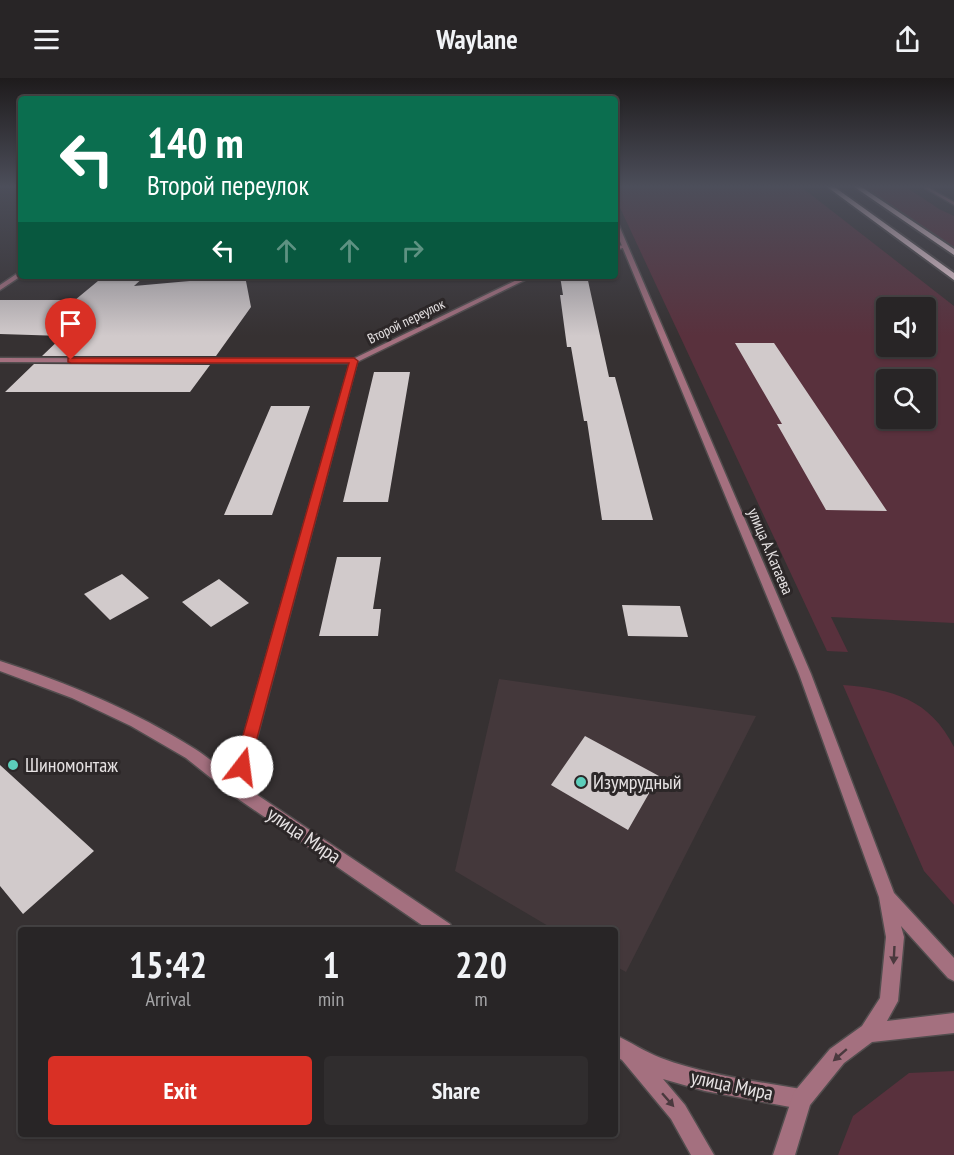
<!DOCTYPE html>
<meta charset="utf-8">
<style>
:root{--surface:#282526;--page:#302d2e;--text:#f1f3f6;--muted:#a5a5a7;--line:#444243;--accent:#d93025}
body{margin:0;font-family:"PT Sans Narrow",sans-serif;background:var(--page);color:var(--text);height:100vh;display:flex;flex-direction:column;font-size:22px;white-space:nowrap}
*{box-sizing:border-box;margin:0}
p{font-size:20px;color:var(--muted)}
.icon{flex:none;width:33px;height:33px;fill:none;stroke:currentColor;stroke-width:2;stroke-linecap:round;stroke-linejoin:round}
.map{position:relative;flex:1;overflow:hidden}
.details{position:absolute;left:18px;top:849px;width:600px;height:210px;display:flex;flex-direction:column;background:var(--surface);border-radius:6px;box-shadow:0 2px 4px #0004,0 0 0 2px var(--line)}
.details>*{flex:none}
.banner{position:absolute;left:18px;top:18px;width:600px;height:183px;border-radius:6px;box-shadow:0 2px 4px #0004,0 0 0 2px var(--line);background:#0b6e4f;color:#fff;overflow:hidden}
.buttons{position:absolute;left:876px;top:219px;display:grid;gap:12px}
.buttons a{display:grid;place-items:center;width:60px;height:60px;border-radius:6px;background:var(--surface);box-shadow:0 2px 4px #0004,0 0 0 2px var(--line);font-size:30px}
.pin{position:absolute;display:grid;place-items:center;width:51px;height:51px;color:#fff;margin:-62px -26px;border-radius:50% 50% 50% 0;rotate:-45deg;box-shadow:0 0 6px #0007}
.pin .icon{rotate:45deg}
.me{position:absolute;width:66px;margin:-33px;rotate:15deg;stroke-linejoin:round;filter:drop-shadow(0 0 4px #0008)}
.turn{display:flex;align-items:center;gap:21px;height:126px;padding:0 30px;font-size:27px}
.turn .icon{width:78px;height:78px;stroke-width:2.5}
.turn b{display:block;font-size:42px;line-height:51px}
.lanes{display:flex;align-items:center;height:57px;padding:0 30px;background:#0003;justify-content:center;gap:30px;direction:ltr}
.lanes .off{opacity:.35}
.eta{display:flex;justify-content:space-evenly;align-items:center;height:102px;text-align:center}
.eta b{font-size:36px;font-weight:600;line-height:42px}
.primary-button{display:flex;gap:12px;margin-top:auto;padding:12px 30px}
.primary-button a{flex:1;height:69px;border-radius:6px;background:var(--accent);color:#fff;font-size:24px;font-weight:600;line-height:69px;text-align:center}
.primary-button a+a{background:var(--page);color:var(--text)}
header{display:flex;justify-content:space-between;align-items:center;height:78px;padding:0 30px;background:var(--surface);font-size:27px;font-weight:600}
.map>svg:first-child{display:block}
</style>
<header><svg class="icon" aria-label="menu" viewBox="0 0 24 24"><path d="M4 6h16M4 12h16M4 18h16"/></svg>Waylane<svg class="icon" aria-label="share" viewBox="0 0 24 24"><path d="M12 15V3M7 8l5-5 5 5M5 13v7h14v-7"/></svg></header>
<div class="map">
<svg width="954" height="1077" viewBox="0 0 954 1077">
<rect width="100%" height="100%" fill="#363132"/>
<!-- built -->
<path fill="#44383b" d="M499,601l257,37 -130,256 -11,-6v-36h-60l-100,-59z"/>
<!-- green -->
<path fill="#59313d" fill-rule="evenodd" d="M615,108h185l154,120v317l-123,-6 17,35 -21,-1 -212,-454zM886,230h40v38h-40zM886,302h40v38h-40z
M863,108h42l34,23 15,7v31z
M843,607c49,4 87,14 111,62v158l-30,-34z
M954,993v84h-116l15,-39 56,-43z"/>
<!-- building -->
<path fill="#d1cacb" d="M104,198h41l-11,10 111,-10 6,31 -35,49h-174l21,-20 -63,-2v-34h75z
M560,198h27l22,101h6l38,143h-51l-15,-99h-3l-13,-74h-4l-7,-52h3z
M735,265h39l113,168 -61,-1 -49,-86h5z
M34,286l176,1 -20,27h-185z
M374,294h36l-22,130h-45z
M271,328h39l-38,109h-48z
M337,479h44l-8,52h8l-3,27h-59z
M122,496l27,24 -39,22 -26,-26z
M219,501l30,24 -38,24 -29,-25z
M622,527l58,1 8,31 -60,-1z
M585,658l74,40 -31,54 -77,-45z
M0,687l94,86 -71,63 -23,-28z"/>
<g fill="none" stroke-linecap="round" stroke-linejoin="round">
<!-- minor casing -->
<g stroke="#524d4e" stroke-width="3">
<path id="minor" d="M921,108h5l28,16v3z
M627,167v2l-12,3v-4z
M21,193v5l-21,14v-5z
M525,198h8l-176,86 -113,424 206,138 3,6h-24l-198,-136 -45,-36 -55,-32 -59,-28 -72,-27v-10c68,22 135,50 195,88 13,8 25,19 37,28l118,-414 -350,-1v-4l353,1z
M615,957c16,7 30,17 46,23 45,17 93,23 140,31l7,3 3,7 -3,7 -7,3 -96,-18 -42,-12 22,26 29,50h-23l-20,-36 -49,-59 -7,-4z"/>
</g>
<!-- tertiary casing -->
<g stroke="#524d4e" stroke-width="3">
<path id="tertiary" d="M615,143l3,2 193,451 83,219 60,65v23l-6,-3 -47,-52 3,11 -6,64 -11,20 67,-8v20l-82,9 -28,21 -34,42 -15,50h-22l21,-63 36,-43 32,-23 18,-28 6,-61 -7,-40 -80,-223 -184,-445z"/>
</g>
<!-- trunk casing -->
<g stroke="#524d4e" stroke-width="4">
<path id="trunk" d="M826,108h7l121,87v7z
M853,108h7l94,63v6z"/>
</g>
<!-- minor -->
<use href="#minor" fill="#a4707f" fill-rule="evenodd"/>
<!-- tertiary -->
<use href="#tertiary" fill="#a4707f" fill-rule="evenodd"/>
<!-- trunk -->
<use href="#trunk" fill="#f6d6df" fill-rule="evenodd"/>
</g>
<!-- one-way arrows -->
<defs><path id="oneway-solid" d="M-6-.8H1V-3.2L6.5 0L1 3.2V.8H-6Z" transform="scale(1.5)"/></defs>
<g fill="#4a393e">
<use href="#oneway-solid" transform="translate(894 877) rotate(93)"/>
<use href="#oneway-solid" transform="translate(840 977) rotate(139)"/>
<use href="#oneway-solid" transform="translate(668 1022) rotate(49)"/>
</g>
<!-- sky -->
<linearGradient id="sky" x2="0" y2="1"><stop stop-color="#1e1b1c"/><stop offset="0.42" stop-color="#4c4e5a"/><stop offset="1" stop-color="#4c4e5a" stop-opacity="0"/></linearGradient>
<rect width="954" height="258" fill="url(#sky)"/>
<!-- route -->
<path fill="#d93025" stroke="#8d1f18" stroke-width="1.5" d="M68,280h286l4,3 -110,411 -6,2 -6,-2 -2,-5 115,-404h-278l-3,-1z"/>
<!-- markers -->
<g fill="#5ccebb" stroke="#2c2728" stroke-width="2">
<circle cx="13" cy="687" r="6"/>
<circle cx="581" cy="704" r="6"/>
</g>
<g text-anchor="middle" stroke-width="6" stroke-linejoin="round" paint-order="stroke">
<!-- far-street labels -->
<g font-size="14" fill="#e6e2e3" stroke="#2c2728">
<text transform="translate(406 243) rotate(-26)" y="5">Второй переулок</text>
</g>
<!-- street labels -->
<g font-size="16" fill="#e6e2e3" stroke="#2c2728">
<text transform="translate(771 473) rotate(67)" y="6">улица А.Катаева</text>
</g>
<!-- near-poi labels -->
<g font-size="20" fill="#e6e2e3" stroke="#2c2728" text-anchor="start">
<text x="25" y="694">Шиномонтаж</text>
<text x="593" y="711">Изумрудный</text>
</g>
<!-- near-street labels -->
<g font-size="20" fill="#e6e2e3" stroke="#2c2728">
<text transform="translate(304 757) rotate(34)" y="7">улица Мира</text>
<text transform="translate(732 1007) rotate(12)" y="7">улица Мира</text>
</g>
</g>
</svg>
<div class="buttons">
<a><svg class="icon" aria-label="sound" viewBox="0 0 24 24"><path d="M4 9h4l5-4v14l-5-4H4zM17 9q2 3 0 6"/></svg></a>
<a><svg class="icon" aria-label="search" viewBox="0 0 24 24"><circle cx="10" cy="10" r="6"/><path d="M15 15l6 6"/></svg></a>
</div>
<div class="pin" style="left:71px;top:282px;background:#d93025"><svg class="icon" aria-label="arrive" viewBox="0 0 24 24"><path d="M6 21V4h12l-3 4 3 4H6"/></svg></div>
<svg class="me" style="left:242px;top:689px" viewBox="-20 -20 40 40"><circle r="19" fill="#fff"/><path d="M0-13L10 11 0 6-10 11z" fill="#d93025"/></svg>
<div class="banner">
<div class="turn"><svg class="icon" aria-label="left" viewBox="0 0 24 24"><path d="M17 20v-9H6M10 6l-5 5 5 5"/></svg><div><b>140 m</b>Второй переулок</div></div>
<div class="lanes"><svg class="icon" aria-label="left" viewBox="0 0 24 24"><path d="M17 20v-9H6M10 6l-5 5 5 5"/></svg><svg class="icon off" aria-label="ahead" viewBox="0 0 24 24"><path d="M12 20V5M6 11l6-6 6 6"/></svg><svg class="icon off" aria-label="ahead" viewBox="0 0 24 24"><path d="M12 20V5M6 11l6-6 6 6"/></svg><svg class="icon off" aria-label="right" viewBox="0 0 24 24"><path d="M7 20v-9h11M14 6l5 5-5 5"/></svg></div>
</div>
<section class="details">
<div class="eta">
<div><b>15:42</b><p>Arrival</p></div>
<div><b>1</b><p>min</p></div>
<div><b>220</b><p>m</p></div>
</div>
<div class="primary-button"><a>Exit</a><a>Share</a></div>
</section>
</div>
